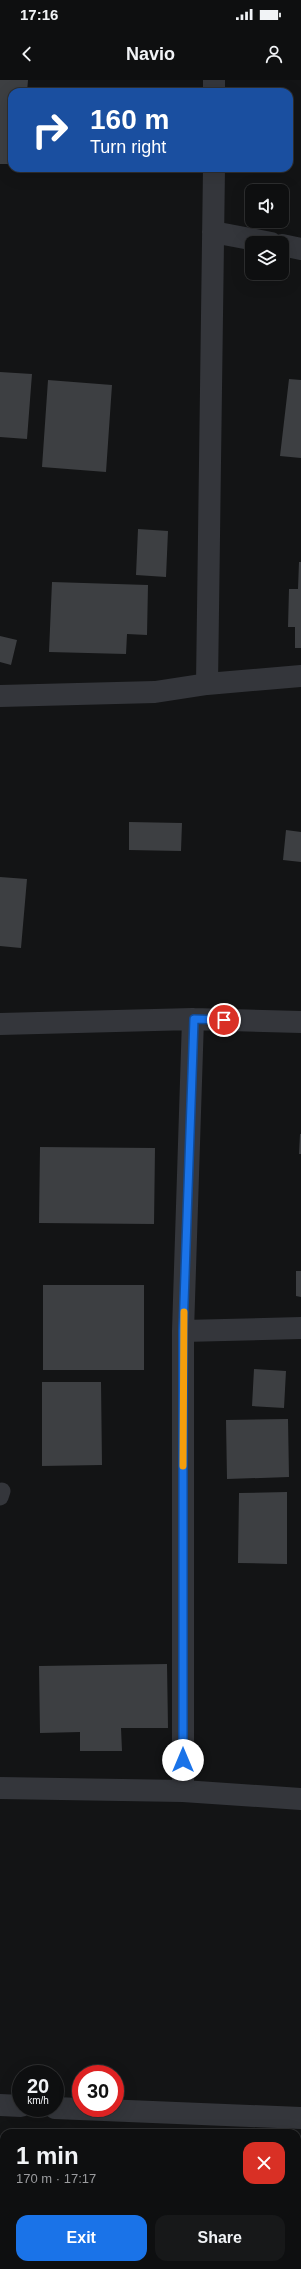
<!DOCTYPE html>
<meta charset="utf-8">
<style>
:root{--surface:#0e0f10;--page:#171819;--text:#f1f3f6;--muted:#9b9c9f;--line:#2e2f30;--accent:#1a73e8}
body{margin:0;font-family:Helvetica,sans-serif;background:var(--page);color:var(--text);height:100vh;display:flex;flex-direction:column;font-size:15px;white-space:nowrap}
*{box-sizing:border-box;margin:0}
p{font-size:13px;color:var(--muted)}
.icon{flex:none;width:22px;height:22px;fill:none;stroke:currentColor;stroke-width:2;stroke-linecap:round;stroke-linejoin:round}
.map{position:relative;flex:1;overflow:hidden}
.panel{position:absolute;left:0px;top:2049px;width:301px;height:140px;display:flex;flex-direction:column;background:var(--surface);border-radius:12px 12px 0 0;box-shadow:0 4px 16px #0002,0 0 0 1px var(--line)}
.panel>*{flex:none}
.hud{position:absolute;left:8px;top:8px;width:285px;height:84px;border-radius:12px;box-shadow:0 4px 16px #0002,0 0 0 1px var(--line);background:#1a4fa0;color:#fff;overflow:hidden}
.buttons{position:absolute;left:245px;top:104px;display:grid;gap:8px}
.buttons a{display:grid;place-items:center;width:44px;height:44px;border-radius:8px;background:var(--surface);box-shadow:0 4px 16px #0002,0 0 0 1px var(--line);font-size:20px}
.speed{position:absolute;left:12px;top:1985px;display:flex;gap:8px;font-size:20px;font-weight:700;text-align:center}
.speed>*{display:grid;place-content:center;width:52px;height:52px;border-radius:50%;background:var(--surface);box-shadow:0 4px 16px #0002,0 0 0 1px var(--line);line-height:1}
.speed small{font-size:10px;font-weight:400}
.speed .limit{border:6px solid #d22;background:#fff;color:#111}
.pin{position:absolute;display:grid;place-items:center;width:34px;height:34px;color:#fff;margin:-17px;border:2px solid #fff;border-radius:50%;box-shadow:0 1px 4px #0007}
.me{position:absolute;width:44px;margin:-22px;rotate:0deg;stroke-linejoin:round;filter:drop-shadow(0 0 3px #0008)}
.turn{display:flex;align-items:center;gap:14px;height:84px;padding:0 16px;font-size:18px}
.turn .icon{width:52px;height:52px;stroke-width:2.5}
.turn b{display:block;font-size:28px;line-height:34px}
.round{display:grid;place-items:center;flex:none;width:42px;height:42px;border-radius:12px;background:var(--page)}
.summary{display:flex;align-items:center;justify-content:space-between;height:68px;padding:0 16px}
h1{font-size:24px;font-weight:600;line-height:30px}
.button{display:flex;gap:8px;margin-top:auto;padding:8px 16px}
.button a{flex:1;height:46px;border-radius:12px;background:var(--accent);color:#fff;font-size:16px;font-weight:600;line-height:46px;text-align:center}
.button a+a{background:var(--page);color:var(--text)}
.status{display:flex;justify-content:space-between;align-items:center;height:28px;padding:0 20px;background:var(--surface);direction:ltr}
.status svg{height:11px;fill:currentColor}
header{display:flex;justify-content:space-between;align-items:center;height:52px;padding:0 16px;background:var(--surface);font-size:18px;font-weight:600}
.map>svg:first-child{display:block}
</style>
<div class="status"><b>17:16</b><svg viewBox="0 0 49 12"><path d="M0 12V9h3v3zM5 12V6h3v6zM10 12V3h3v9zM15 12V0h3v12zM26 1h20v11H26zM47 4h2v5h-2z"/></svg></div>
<header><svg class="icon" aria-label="back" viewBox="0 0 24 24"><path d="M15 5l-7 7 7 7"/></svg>Navio<svg class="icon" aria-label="person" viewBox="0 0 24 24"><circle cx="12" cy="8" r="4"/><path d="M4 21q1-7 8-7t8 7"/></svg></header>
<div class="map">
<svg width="301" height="2189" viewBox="0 0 301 2189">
<rect width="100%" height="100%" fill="#131415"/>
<!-- building -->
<path fill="#3d3f42" d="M0,0h28l-1,12h-15v72h-12z
M0,292l32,2 -5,65 -27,-2z
M289,299l12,1v78l-21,-2z
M48,300l64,5 -6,87 -64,-5z
M138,449l30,2 -2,46 -30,-2z
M299,482h2v86h-6v-21h-7l1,-38h9z
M52,502l96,3 -1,50 -20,-1 -1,20 -77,-2z
M0,556l17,4 -6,25 -11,-3z
M129,742l53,1 -1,28 -52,-1z
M286,750l15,2v30l-18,-2z
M0,797l27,2 -6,69 -21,-2z
M300,1054h1v20h-2z
M40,1067l115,1 -1,76 -115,-1z
M296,1191h5v26l-5,-1z
M43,1205h101v85h-101z
M254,1289l32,2 -2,37 -32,-2z
M42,1302h59l1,83 -60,1z
M288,1339l1,58 -62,2 -1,-59z
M287,1412v72l-49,-1 1,-70z
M167,1584l1,64h-47l1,23h-42v-19l-40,1 -1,-67z"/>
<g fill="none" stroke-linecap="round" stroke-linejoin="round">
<!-- lane -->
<path stroke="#34363b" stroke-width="17" d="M0,1417l2,-6"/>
<!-- street -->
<path stroke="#34363b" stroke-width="22" d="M214,12v-12
M213,152l58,11
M282,165l19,4
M207,604l7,-516
M0,616l155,-4 52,-8 94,-8
M0,944l193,-5 108,3
M183,1251l118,-3
M0,1708l183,3 118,8
M183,1711v-460l10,-312
M0,2025l21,1
M55,2028l246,10"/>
</g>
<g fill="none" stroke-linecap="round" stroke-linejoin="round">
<!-- route casing -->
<g stroke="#114b97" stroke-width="10">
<path id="route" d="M183,1680v-429l11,-312 30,1"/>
</g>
<!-- route -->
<use href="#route" stroke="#1a73e8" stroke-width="7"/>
<!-- slow -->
<path stroke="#f59e0b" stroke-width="7" d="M183,1386l1,-154"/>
</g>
</svg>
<div class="buttons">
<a><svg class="icon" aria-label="sound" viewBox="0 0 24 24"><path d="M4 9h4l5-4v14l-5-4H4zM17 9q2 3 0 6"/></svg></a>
<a><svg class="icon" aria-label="layers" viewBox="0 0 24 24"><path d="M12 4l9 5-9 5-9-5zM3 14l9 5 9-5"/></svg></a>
</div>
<div class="speed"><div>20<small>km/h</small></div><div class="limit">30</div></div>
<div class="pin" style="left:224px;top:940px;background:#d93025"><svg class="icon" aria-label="arrive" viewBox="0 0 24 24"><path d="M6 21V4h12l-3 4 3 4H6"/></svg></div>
<svg class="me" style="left:183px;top:1680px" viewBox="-20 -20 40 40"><circle r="19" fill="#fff"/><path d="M0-13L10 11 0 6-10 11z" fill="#1a73e8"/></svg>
<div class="hud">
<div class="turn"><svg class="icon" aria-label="right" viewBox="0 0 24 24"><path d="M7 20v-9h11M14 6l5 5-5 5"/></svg><div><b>160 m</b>Turn right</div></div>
</div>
<section class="panel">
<div class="summary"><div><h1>1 min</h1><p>170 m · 17:17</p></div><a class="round" style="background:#d93025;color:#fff"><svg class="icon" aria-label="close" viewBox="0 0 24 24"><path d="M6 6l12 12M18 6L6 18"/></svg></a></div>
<div class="button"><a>Exit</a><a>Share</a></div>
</section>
</div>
